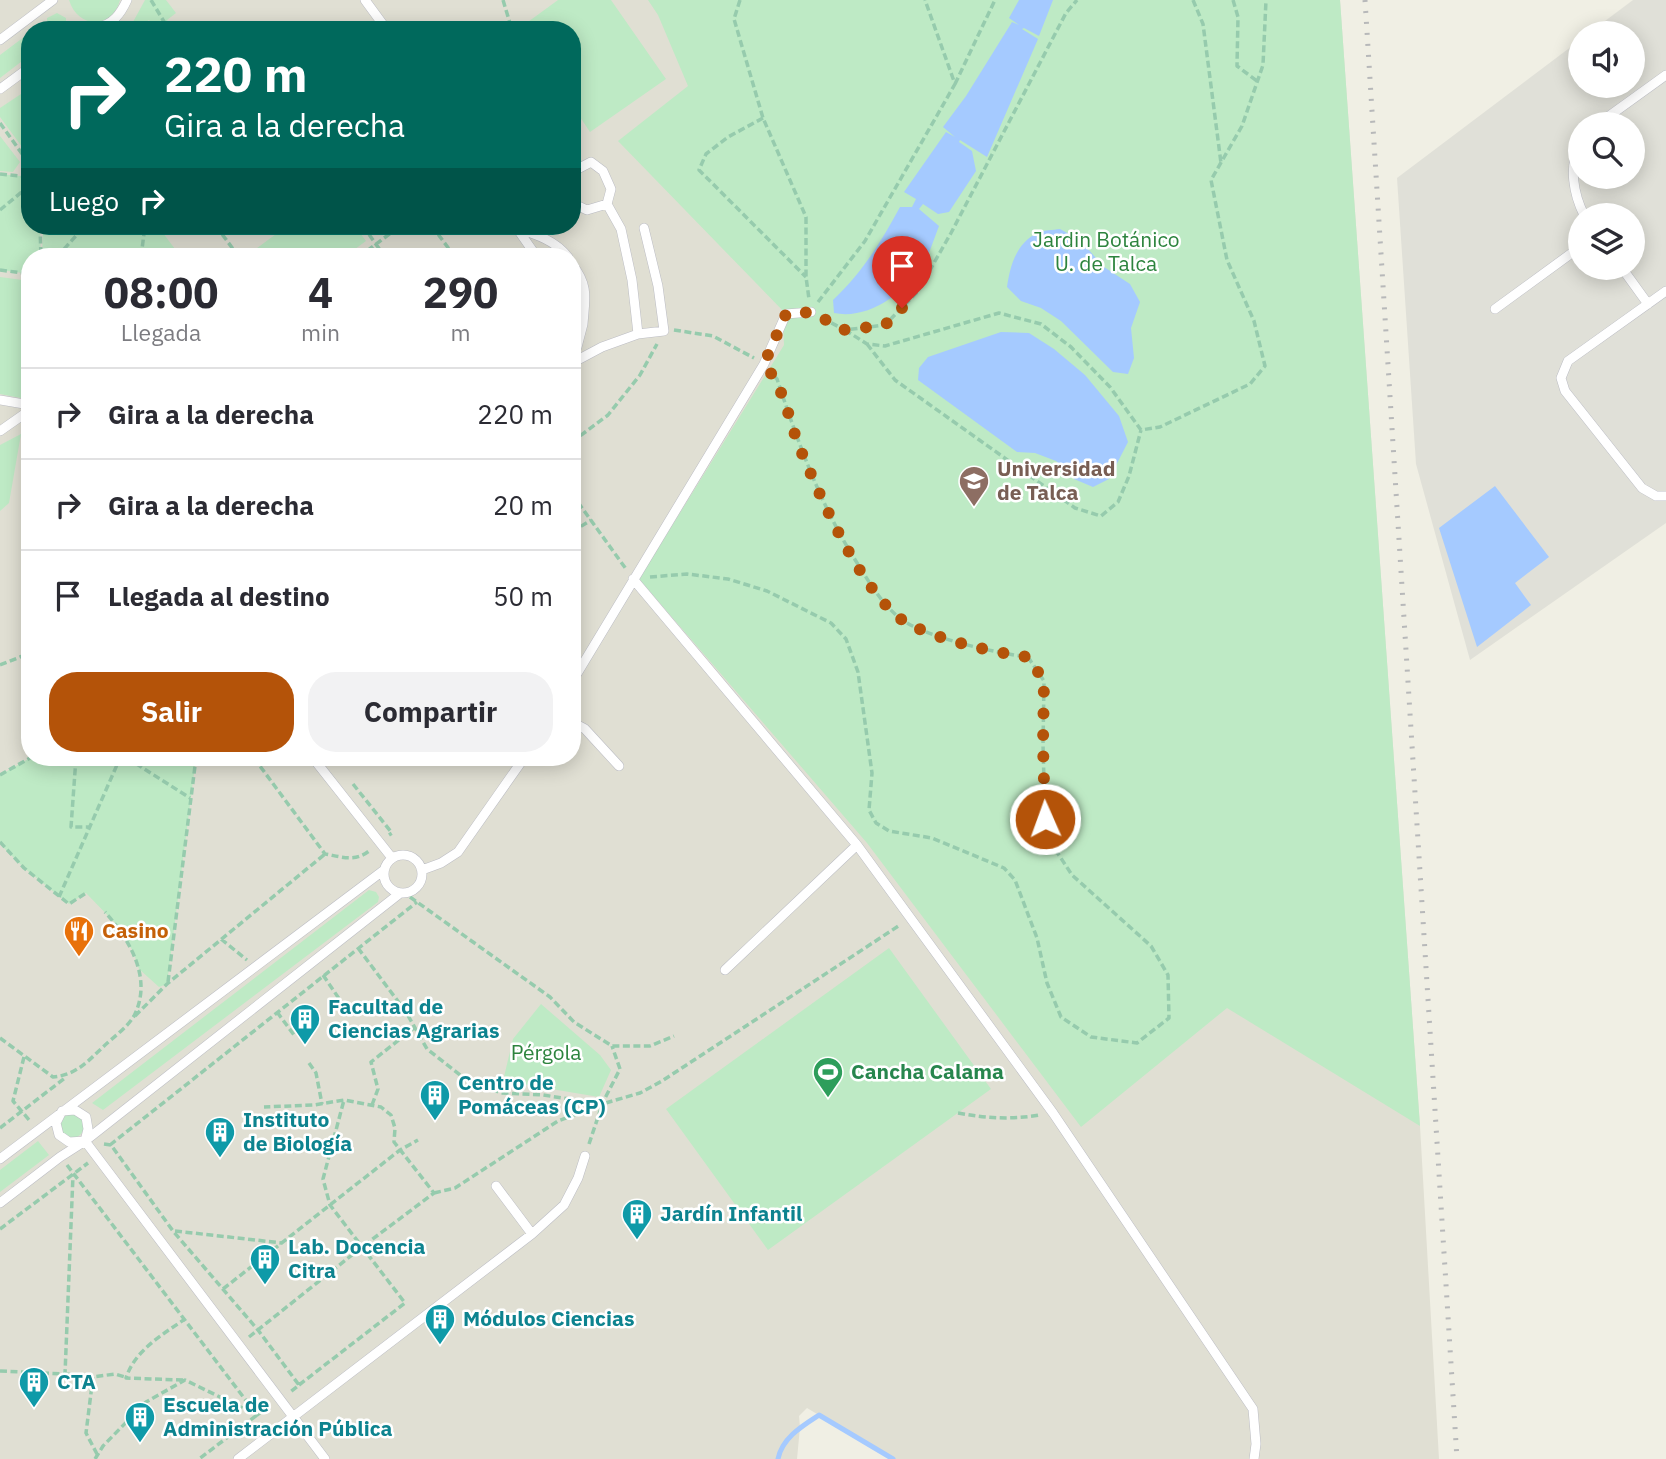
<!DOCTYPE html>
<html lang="es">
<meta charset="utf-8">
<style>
:root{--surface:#fff;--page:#f2f2f3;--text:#2b2b33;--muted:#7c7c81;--line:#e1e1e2;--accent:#b45309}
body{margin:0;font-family:"IBM Plex Sans",sans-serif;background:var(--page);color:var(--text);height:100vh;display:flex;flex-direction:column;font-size:26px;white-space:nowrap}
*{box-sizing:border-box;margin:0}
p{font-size:23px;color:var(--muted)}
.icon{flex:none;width:38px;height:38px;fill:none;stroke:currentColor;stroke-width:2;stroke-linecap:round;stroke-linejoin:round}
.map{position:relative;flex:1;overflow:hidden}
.side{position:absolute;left:21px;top:248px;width:560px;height:518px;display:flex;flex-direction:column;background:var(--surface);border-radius:28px;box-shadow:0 4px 18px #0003}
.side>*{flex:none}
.top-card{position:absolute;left:21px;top:21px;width:560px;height:214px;border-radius:28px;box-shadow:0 4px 18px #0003;background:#00695c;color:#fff;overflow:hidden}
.tools{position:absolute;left:1568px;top:21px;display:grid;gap:14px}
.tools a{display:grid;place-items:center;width:77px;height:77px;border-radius:50%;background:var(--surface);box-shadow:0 4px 18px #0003;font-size:35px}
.pin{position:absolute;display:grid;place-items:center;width:60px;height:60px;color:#fff;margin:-72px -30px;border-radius:50% 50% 50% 0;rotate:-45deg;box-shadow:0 0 7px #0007}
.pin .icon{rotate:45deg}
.me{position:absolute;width:77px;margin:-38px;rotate:358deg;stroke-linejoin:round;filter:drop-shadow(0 0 5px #0008)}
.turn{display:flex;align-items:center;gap:24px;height:147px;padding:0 28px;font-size:32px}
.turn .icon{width:91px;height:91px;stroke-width:2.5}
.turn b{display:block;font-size:49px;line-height:60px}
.then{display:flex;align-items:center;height:66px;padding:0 28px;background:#0003;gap:14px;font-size:26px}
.eta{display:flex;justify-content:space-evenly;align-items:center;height:119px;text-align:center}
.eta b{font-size:42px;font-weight:800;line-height:49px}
.cta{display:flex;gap:14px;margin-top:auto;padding:14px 28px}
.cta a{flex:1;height:80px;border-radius:28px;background:var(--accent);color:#fff;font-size:28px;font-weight:800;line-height:80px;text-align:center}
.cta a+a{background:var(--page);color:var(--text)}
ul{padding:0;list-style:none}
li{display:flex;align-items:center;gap:21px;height:91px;padding:0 28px;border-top:2px solid var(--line)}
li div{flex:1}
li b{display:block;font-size:26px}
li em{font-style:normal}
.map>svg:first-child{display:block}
</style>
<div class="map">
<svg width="1666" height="1459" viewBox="0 0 1666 1459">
<rect width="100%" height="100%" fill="#f0efe4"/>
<!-- industrial -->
<path fill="#e0e0d8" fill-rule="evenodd" d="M1633,0h33v523l-196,137 -54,-196 -19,-286 183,-138v46h53v-53h-44zM1580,124h53v53h-53zM1580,215h53v53h-53z"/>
<!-- education -->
<path fill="#e0dfd3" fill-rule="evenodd" d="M0,0h1340l80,1126 19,333h-547l-85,-51 -8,8 1,11 -3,32h-797zM30,30h542v196h-542zM30,257h542v501h-542z"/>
<!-- green -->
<path fill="#beeac5" d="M69,0h51c-8,30 -42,29 -51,0z
M145,0h21l10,13 -9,7 6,10h-16l-8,-10 -14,10h-10l8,-8z
M558,0h53l55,79 -76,53 -18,-27v-75h-49l-2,-3z
M648,0h692l80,1126 -193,-118 -146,119 -214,-284 -228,-264 145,-234 -1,-24 3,-7 -168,-173 70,-55 -30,-71z
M57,13l9,5v12h-19v-12z
M24,37l6,4v14l-30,23v-23z
M30,88v67h-2l-28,-38v-9z
M0,136l20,26 -7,10 -13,-1z
M0,174l30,3v49h10l1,31h-11v17l-30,-4z
M43,226h105l6,7 6,-4 21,28h-139z
M287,226h68l11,15 -22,16h-99z
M0,277l30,4 -4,118 -26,-5z
M21,434l-12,69 -9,8v-66z
M30,758h166l-29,226 -8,3 -20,-18 -6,-18 -19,-29 -28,-29 -17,11 -45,-36 -22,-22 -2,-4v-67z
M369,890l7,2 3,5 -1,5 -275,208 -11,-7z
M889,948l102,141 -223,161 -102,-141z
M541,1004l59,51 11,15 -12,27 -96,-16 10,-42z
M60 1126a12 12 0 1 1 24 0a12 12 0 1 1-24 0Z
M38,1141l11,14 -49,37v-22z"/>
<!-- water -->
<path fill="#a5caff" d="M1019,0h34l-14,36 -15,-8 -2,1 16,10 -51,118 -27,-17 -1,2 13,9 4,20 -27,41 -11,2 -15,-10 -4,5 20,17c-5,13 -10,29 -17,41 -19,27 -54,53 -88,46l-1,-13c29,-27 48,-58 67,-93h12l4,-8 -12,-7 42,-60 9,5 -12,-10 23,-31 46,-74 7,3 -10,-7z
M1060,229l20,11 24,27 26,17 10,18 -9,26 3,30 -6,16 -15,-2 -52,-51 -20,-13 -20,-7 -14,-14c3,-21 9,-43 30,-54 6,-3 16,-3 23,-4z
M1001,332l28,1 25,16 31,26 34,41 9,26 -19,37 -16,8 -19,-8 -18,-18 -21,-8 -18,-1 -99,-72 1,-12 9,-11z
M1495,486l54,71 -34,26 16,22 -54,42 -38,-119z"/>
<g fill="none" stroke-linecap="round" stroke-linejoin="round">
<!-- stream -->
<path stroke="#a5caff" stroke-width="5" d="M778,1459c4,-21 24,-33 41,-44l74,44"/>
<!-- service casing -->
<g stroke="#bcbdc4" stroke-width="10">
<path id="service" d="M365,0l22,30
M80,30c7,-5 9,-3 17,-3 16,-2 24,-14 30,-27
M0,40l53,-40
M0,89l30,-22
M1598,124l68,-49
M1580,146c-12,20 -6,49 4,69
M572,172l19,-10 12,9 8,18 -4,15 14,25 11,51 6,54 -36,13 -30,16
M572,203l15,7 20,-6
M516,227l21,30
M516,228c19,6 39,12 52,29
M572,264c17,22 13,34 11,60
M1622,268l26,36
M1666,291l-98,70 -7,17 4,13 77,97 14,8h10
M572,308l11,16 -6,23 -5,5
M1495,309l85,-62
M638,334l26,-3 -6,-45 -14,-58
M0,400l30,5
M0,431l30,-21
M633,579l224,266 196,268 200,296 3,35 -2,15
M572,682l192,-318 22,-50 25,-2
M572,722l13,7 34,37
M313,758l79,100
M384 874a19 19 0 1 1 38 0a19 19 0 1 1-38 0Z
M422,870l19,-7 17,-11 66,-94
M725,970l132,-125
M75,1110l11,7 2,12 -3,12 -16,1 -10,-7 -3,-12 6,-12z
M85,1141l240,318
M0,1159l384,-289
M496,1186l36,48
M0,1203l60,-46 25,-16 314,-247
M238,1459l294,-225 32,-29 14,-27 7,-22"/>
</g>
<!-- path -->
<path stroke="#96cbad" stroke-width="3.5" stroke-dasharray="7 3.5" stroke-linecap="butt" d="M151,0l18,30
M503,0l9,30
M740,0l-6,19 29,99 43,99v60l3,22
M1193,0l10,24 18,139
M1233,0l5,17 -1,49 20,15
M955,84l40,-84
M763,118l-35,19 -22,17 -7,16 107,107
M0,123l30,42
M0,174l30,3
M0,210l30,-25
M40,226l1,31
M216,226l23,31
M363,226l22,31
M432,226l23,31
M84,228l51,-2
M57,257l25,-28
M141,257l4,-31
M359,257l41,-31
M0,270l30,4
M818,302l47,-61 90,-157 -30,-84
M822,318l23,12 40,-5 33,-34 33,-58 115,-220 11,-13
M674,330l39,6 41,22
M845,330l22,14 18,2 114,-33 42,11 30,23 39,40 31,43 19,-3 90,-43 15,-18 -11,-45 -27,-61 -16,-80 31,-54 21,-61 3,-65
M867,344l28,36 180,128 26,8 17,-14 11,-26 12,-46
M572,442l36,-27 32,-40 17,-31
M30,459l-5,3 -2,35 7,15
M25,462l5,-25
M572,494l54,75
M572,532l19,-12
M650,577l37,-3 41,5 39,12 64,32 15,16 12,33 14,101 -3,37 7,13 13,8 43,7 72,30 11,12 22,58 10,45 14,34 30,20 46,6 32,-25 -1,-43 -17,-29 -79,-71 -19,-29 -8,-27 -2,-74 1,-64 -16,-24c-32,-4 -101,-19 -127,-38 -17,-13 -29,-32 -40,-50 -39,-59 -62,-124 -84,-190l-4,-4
M0,665l30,-12
M76,758l-5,69h19
M127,758l63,40
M254,758l71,96c17,3 30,8 44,-3
M0,775l30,-17
M353,784l39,49 -3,2
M0,842l24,26 45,36 17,-11
M59,897l61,-139
M410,897l140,100 24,25 38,24h38l24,-10
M221,939l26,21
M358,948l48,64 21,37 37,29 37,15 42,2 59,9 38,-11 22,-12 238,-156
M323,975l17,25
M168,982l28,-224
M277,1012l17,23
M135,1016l32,-32 158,-130
M0,1038l53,39c23,-2 34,-15 50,-30 9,-9 24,-19 31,-31 19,-37 -4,-76 -29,-104
M24,1057l-11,44 17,20
M309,1063l7,10 6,31
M372,1105l6,-16 -7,-27 43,-34
M958,1113c28,5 53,7 81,2
M0,1128l65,-50
M104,1144l7,1 62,86 85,99 41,55 -10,8
M589,1144l13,-39
M110,1145l307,-243
M67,1165l190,250 -58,44
M434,1193l21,-5 103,-67 44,-17 18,-35 -8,-23
M0,1229l88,-66
M175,1231l107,12
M223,1289l177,-139 18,-10
M249,1337l113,-90 72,-54 -40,-51 1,-14 -4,-13 -10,-8 -37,-7 -30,5 -50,2
M0,1371l65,3 8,-199
M65,1374l28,3 22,-3 10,3
M93,1377l-7,56 11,21
M183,1380l-57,-2c9,-28 36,-43 59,-59
M299,1385l106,-82 -75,-98 -7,-26 21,-79
M95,1459l8,-13 43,-44 39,-22 72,35 14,-10"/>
<!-- service -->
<use href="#service" stroke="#fff" stroke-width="9"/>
<!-- rail -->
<path stroke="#b7b8b9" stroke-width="5" stroke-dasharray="2 9" stroke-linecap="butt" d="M1365,0l92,1459"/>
</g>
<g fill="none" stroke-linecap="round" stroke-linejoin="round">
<!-- route -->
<path stroke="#b45309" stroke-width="12" stroke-dasharray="0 21.6" d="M902,308l-17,17 -40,5 -34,-18 -25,2 -22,50c22,26 24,56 37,87 20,47 59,138 100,168 27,19 95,34 127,38l16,24 -1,64 2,74"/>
</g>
<!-- icons -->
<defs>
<g id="university-pin" transform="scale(1.575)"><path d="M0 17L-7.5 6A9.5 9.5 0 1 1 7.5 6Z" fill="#8d6e63" stroke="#fff"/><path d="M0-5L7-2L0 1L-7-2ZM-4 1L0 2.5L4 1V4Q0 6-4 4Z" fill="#fff"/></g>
<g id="restaurant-pin" transform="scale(1.575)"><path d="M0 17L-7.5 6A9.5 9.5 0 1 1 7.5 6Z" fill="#e8710a" stroke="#fff"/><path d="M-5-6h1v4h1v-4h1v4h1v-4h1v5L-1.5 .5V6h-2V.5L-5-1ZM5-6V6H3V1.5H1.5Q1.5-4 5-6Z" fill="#fff"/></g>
<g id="building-pin" transform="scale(1.575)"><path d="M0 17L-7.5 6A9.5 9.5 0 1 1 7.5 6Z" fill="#0f9aa8" stroke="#fff"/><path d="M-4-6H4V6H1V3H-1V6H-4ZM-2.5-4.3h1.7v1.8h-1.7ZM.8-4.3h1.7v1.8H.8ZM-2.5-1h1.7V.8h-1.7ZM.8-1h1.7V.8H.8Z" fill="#fff"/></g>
<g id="stadium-pin" transform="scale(1.575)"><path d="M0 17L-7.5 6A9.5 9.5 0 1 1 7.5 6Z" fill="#2e9e5b" stroke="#fff"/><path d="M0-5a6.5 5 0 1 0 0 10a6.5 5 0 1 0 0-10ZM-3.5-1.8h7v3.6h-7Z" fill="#fff"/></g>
</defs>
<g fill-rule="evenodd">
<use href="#university-pin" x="974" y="481"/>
<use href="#restaurant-pin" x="79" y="931"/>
<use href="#building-pin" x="305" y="1019"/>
<use href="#stadium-pin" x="828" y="1072"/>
<use href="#building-pin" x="435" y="1095"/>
<use href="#building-pin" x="220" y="1132"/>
<use href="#building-pin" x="637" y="1214"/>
<use href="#building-pin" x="265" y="1259"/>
<use href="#building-pin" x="440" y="1319"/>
<use href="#building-pin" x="34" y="1382"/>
<use href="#building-pin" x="140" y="1417"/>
</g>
<g text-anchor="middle" stroke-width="5" stroke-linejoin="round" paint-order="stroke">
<!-- park labels -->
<g font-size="21" fill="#2d843e" stroke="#fff">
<text x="1106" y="247">Jardin Botánico<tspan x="1106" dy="24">U. de Talca</tspan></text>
<text x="546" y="1060">Pérgola</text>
</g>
<!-- education labels -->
<g font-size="21" font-weight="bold" fill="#785e54" stroke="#fff" text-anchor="start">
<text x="997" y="476">Universidad<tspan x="997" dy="24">de Talca</tspan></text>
</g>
<!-- food labels -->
<g font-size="21" font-weight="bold" fill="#c56008" stroke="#fff" text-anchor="start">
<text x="102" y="938">Casino</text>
</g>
<!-- culture labels -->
<g font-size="21" font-weight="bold" fill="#0d838f" stroke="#fff" text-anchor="start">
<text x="328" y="1014">Facultad de<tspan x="328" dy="24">Ciencias Agrarias</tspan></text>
<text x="458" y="1090">Centro de<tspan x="458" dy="24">Pomáceas (CP)</tspan></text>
<text x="243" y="1127">Instituto<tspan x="243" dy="24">de Biología</tspan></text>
<text x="660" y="1221">Jardín Infantil</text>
<text x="288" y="1254">Lab. Docencia<tspan x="288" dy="24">Citra</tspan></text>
<text x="463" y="1326">Módulos Ciencias</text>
<text x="57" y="1389">CTA</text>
<text x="163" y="1412">Escuela de<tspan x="163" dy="24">Administración Pública</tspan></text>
</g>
<!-- leisure labels -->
<g font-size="21" font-weight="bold" fill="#27864d" stroke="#fff" text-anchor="start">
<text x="851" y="1079">Cancha Calama</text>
</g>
</g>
</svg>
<div class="tools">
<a><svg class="icon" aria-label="sound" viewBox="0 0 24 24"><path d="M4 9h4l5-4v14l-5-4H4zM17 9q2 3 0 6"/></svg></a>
<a><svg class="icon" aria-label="search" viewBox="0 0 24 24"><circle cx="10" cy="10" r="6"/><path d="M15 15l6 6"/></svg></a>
<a><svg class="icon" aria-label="layers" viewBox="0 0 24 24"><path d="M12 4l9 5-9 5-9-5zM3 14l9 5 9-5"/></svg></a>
</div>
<div class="pin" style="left:902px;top:308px;background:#d93025"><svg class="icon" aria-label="arrive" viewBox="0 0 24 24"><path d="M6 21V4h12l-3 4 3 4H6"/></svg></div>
<svg class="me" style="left:1045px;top:819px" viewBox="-20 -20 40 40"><circle r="17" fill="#b45309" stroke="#fff" stroke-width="3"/><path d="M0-11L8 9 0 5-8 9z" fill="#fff"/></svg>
<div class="top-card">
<div class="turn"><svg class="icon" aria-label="right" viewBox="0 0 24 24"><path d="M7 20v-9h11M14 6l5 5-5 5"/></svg><div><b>220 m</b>Gira a la derecha</div></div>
<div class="then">Luego<svg class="icon" aria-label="right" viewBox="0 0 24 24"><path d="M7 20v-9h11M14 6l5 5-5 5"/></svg></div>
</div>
<section class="side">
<div class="eta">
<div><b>08:00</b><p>Llegada</p></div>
<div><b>4</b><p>min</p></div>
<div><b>290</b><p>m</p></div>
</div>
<ul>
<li><svg class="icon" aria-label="right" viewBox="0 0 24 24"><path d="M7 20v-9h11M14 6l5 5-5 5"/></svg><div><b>Gira a la derecha</b></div><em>220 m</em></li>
<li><svg class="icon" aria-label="right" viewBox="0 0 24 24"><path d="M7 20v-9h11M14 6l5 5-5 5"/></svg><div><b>Gira a la derecha</b></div><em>20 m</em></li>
<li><svg class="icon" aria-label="arrive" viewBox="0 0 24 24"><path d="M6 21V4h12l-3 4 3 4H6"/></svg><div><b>Llegada al destino</b></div><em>50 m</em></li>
</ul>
<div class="cta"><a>Salir</a><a>Compartir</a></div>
</section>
</div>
